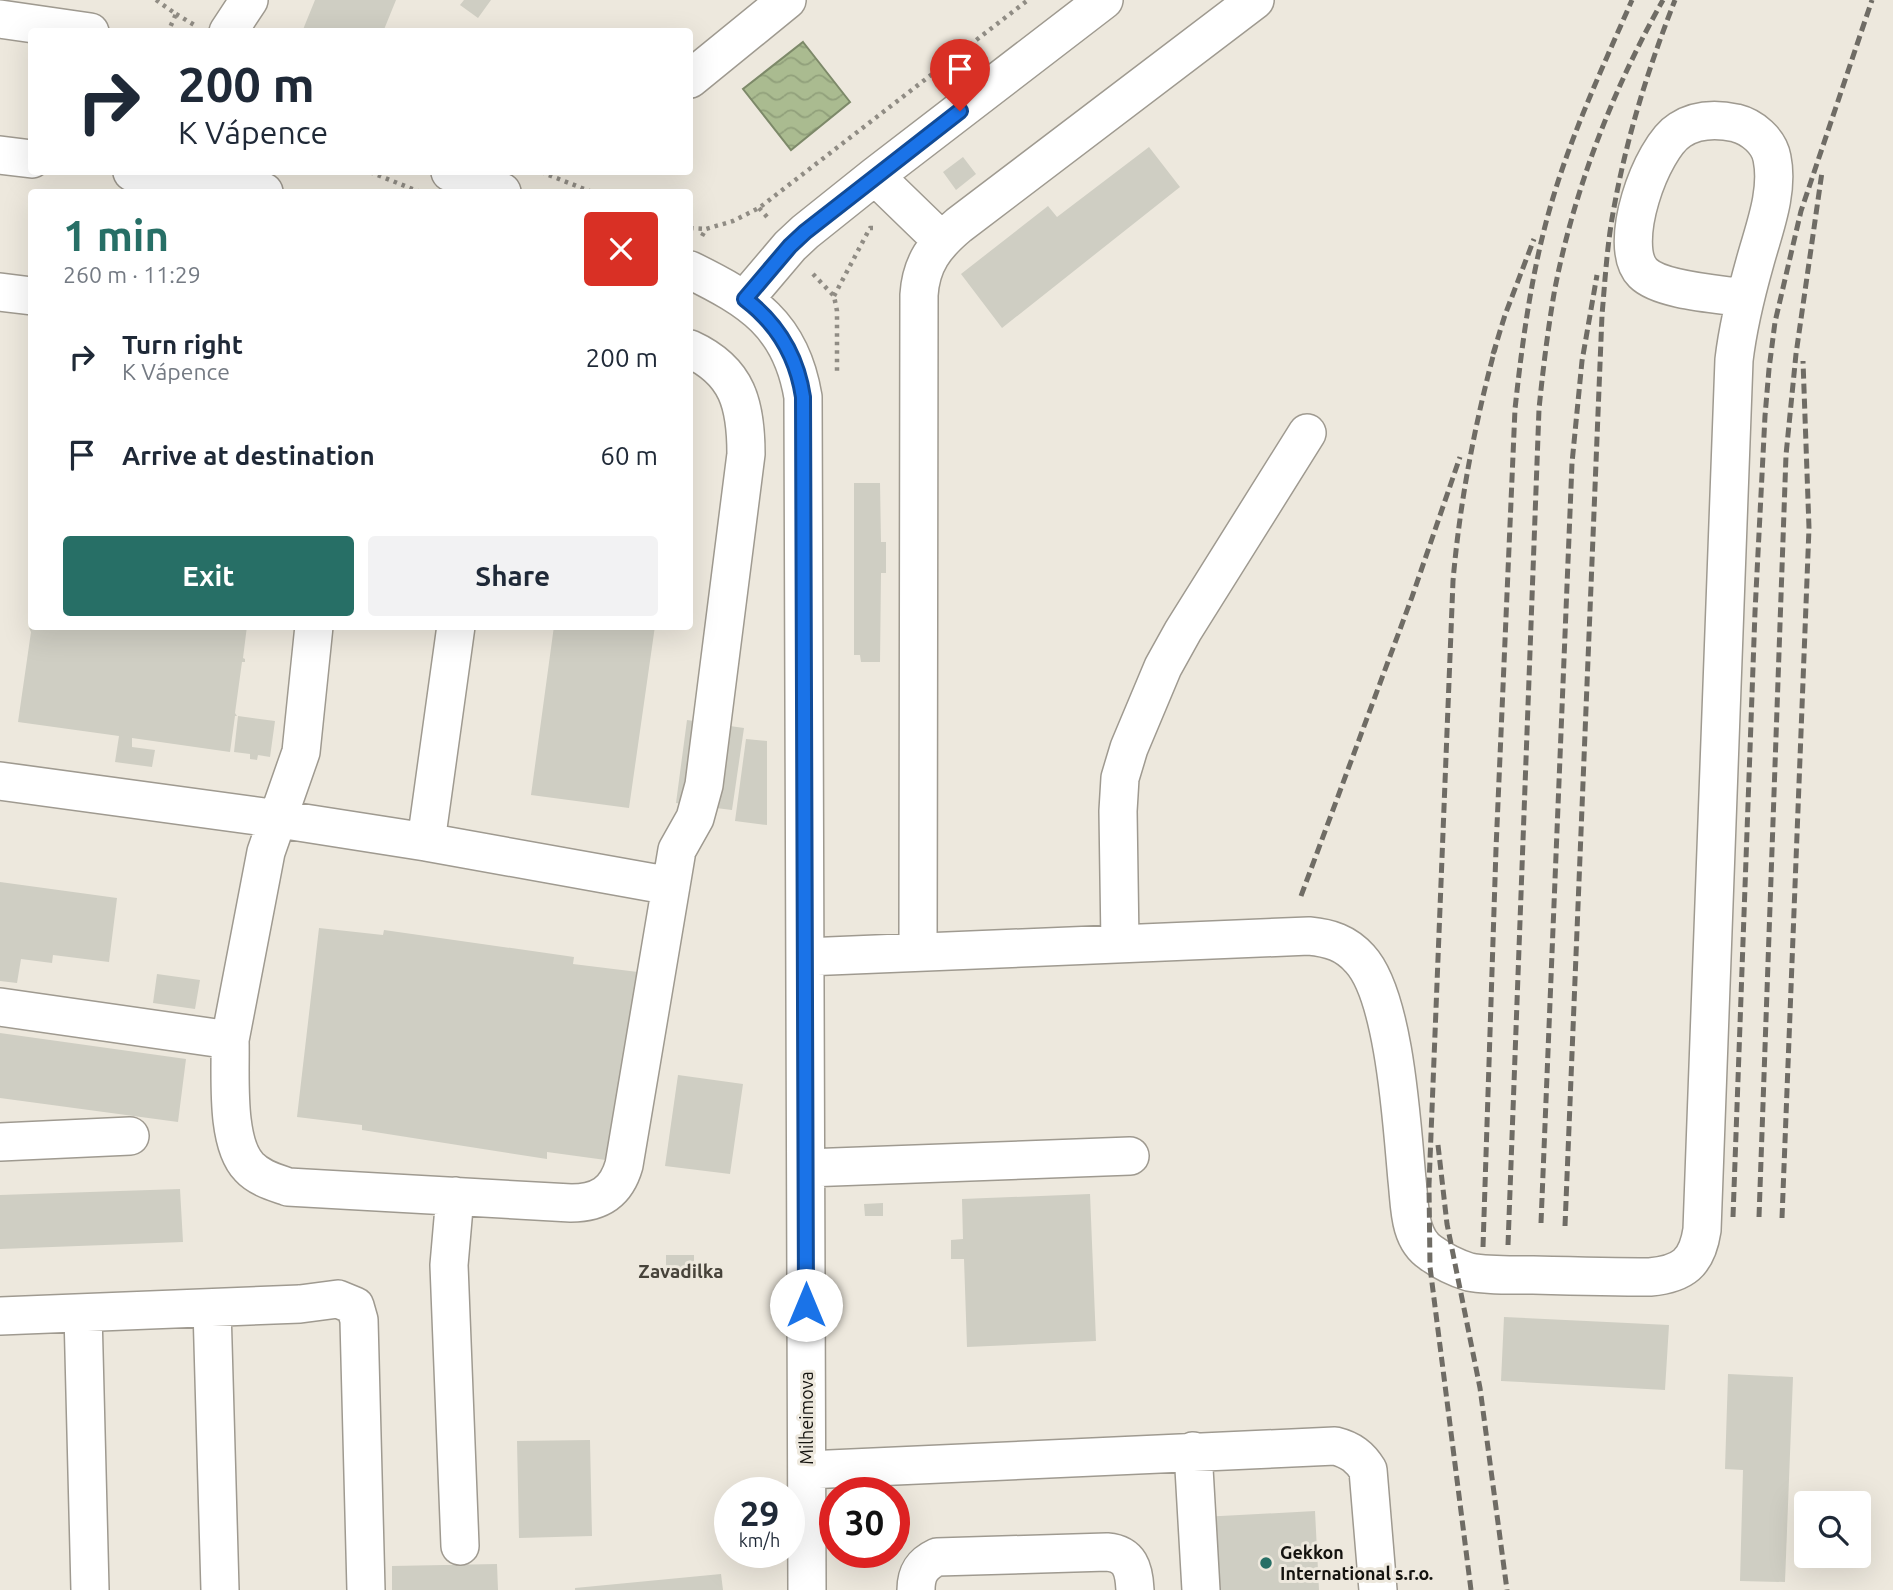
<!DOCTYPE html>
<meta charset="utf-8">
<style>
:root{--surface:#fff;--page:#f2f2f3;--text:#1f2937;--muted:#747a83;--accent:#276f66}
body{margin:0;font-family:Ubuntu,sans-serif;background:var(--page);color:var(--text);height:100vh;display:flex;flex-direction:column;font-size:26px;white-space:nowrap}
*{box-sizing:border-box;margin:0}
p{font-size:23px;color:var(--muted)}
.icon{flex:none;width:38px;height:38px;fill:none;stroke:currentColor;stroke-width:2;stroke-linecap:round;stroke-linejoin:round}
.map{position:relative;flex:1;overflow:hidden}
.panel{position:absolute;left:28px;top:189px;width:665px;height:441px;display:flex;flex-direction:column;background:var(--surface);border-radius:7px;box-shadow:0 7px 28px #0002}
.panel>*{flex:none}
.guide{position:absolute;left:28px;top:28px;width:665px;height:147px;border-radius:7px;box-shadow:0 7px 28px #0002;background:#fff;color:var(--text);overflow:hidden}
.fabs{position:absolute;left:1794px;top:1491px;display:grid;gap:14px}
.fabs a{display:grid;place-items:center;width:77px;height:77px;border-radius:7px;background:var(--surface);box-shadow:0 7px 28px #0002;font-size:35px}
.speed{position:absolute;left:714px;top:1477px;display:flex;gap:14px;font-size:35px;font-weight:700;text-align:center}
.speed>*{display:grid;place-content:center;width:91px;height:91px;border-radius:50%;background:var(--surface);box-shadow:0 7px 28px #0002;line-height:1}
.speed small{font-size:18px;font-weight:400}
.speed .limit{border:10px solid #d22;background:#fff;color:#111}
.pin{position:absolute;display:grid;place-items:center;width:60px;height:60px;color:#fff;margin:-72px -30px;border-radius:50% 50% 50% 0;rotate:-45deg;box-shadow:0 0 7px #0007}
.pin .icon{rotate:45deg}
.me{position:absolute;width:77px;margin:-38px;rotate:0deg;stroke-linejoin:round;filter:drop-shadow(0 0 5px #0008)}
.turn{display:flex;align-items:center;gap:24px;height:147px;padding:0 35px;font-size:32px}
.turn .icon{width:91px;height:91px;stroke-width:2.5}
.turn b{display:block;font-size:49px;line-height:60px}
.round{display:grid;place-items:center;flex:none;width:74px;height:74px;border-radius:7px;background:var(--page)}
.overview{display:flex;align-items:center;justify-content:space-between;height:119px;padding:0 35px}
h1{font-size:42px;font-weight:600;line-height:52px;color:var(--accent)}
.cta{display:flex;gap:14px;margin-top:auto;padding:14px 35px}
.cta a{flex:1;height:80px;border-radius:7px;background:var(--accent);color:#fff;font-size:28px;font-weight:600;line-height:80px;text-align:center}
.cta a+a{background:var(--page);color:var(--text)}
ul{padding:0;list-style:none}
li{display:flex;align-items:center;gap:21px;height:98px;padding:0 35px}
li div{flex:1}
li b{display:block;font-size:26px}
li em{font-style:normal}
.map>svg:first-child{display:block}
</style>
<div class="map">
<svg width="1893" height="1590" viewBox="0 0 1893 1590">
<defs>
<pattern id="water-waves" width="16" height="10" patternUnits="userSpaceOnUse" patternTransform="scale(1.75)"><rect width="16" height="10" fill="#aabb90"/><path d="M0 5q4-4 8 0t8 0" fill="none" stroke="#91a07b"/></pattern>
</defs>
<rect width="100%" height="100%" fill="#ede8dd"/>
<!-- water -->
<path fill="url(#water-waves)" stroke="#7d8969" stroke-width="2" d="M803,42l47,60 -59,48 -48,-61z"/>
<!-- building -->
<path fill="#cfcec3" d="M315,0h81l-13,32h-81z
M464,0h27l-13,18 -18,-13z
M1149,147l31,40 -178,141 -41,-54 87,-68 9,11z
M963,157l13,17 -20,16 -13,-18z
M854,483h26l1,59h5v31h-5l-1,89h-19l-1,-7h-6z
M32,626h215l-4,32 2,1v3h-3l-7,51 2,3h-2l-5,36 -98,-14v9l23,3 -3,17 -37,-5 4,-26 -101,-14 13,-90 -2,-4z
M554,626h101l-26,182 -98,-13z
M238,716l37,5 -5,36 -12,-2 -1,5 -7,-1v-5l-16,-2z
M687,720l57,8 -12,82 -56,-7z
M746,739l21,2v84l-32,-4z
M0,882l117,16 -8,64 -56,-7 -1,8 -31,-4 -4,24 -17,-2z
M319,928l64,7 1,-5 190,27 -1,7 65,8 -25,189 -66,-9v7l-185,-29v-5l-65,-8z
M157,974l43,6 -5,29 -42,-6z
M0,1033l186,26 -8,63 -178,-24z
M678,1075l65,9 -13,90 -65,-8z
M180,1189l3,53 -183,7v-54z
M1090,1194l6,147 -129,6 -3,-88h-13v-19l12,-1 -1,-40z
M883,1203v13h-18l-1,-12z
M666,1255h28v14h-28z
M1504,1317l165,8 -4,65 -164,-9z
M1728,1374l65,3 -8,205 -45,-1 3,-111 -18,-1z
M590,1440l2,96 -73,2 -2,-97z
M1315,1511l4,79h-113l-4,-73z
M497,1564l1,26h-106v-24z
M721,1574l2,16h-148v-2z"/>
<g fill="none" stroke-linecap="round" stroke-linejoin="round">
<!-- minor casing -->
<g stroke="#9f9a90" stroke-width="40">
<path id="minor" d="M0,19l90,13
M228,32l21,-32
M690,79l97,-79
M0,155l32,4
M132,172l86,10 46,10
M450,172l52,20
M875,176l66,64
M690,270c61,30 101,54 113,127l4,1193
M0,292l32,4
M745,299l45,-53 15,-14 70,-56 229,-176
M0,781l279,38 147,23 245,44
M426,842l30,-216
M1120,943l-2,-132 2,-33 9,-30 34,-81 20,-36 124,-198
M918,952l1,-657c2,-32 16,-50 40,-70l296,-225
M805,957l504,-21c21,2 37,7 51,23 35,38 42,168 47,221 3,25 1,58 24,73 11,8 25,15 38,19 21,4 43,3 64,3 39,1 78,2 117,2 33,-3 47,-14 52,-47l32,-870c4,-34 12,-66 21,-98 9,-33 24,-70 17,-104 -3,-17 -20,-31 -36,-35 -19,-4 -39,-4 -56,7 -29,18 -64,116 -37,143 18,18 77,21 102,25
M0,1007l230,33 36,-188 35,-100 13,-126
M230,1040c1,34 -5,102 19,127 10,11 25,15 39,20l283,16c28,0 45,-10 53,-38l53,-315 18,-32 9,-33 42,-331c0,-49 -8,-83 -56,-105
M0,1142l130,-6
M806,1168l324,-12
M455,1196l-6,69 11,281
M212,1308l8,282
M83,1313l7,277
M0,1316l300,-12 38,-5 17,7 4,14 7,270
M1193,1451l8,139
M807,1470l528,-24c16,4 25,11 33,24l10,120
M916,1590c0,-17 6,-26 21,-33l170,-5c23,2 27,17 28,38"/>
</g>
<!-- path -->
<path stroke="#908c84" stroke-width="4.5" stroke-dasharray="3.5 5" stroke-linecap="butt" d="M156,0l20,14 -8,18
M176,14l20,12
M370,172l50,20
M541,172l51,20
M759,208l9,10
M690,228l16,1
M702,236l4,-7 27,-8 26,-13 269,-208
M813,274l21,22 3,15v64
M834,296l36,-68h3"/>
<!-- minor -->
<use href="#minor" stroke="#fff" stroke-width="37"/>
<!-- rail -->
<path stroke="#6f6c65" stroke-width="5" stroke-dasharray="10 5" stroke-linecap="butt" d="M1493,354l12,-39 29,-76
M1301,896l111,-299 48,-140
M1438,1145l9,79 33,164 27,202
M1733,1217l22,-605 10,-196 4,-47 6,-47 26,-111 71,-211
M1759,1217l27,-762 10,-101 26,-182
M1782,1218l27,-690 -6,-167
M1541,1223l31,-760 10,-102 15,-86
M1565,1226l37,-911c3,-34 5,-69 11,-102 13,-74 35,-144 62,-213
M1508,1245l31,-836c4,-40 9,-81 16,-121 20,-101 58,-199 108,-288
M1483,1247l13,-398 19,-440c8,-74 18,-149 41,-221 20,-64 49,-126 76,-188
M1471,1590l-41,-323 -1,-82 24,-604c7,-81 22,-158 43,-236"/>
</g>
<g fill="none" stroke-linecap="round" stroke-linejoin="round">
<!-- route casing -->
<g stroke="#114b97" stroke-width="18">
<path id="route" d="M806,1305l-3,-908c-6,-40 -25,-73 -58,-98l45,-53 15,-14 155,-121"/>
</g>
<!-- route -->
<use href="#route" stroke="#1a73e8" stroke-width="12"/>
</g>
<!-- markers -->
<circle fill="#276f66" stroke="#ede8dd" stroke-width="2.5" cx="1266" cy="1563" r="7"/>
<g text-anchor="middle" stroke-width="6" stroke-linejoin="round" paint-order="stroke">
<!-- street labels -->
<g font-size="18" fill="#14130f" stroke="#ede8dd">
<text transform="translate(807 1418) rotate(-90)" y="6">Milheimova</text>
</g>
<!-- poi labels -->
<g font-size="18" font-weight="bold" fill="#14130f" stroke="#ede8dd" text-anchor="start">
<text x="1280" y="1559">Gekkon<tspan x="1280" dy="21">International s.r.o.</tspan></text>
</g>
<!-- neighbourhood labels -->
<g font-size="19" font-weight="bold" fill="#47433a" stroke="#ede8dd">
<text x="681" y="1278">Zavadilka</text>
</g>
</g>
</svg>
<div class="fabs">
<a><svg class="icon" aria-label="search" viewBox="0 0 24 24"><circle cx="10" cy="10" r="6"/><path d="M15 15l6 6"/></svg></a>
</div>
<div class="speed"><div>29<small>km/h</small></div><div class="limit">30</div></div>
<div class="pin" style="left:960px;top:111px;background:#d93025"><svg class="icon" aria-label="arrive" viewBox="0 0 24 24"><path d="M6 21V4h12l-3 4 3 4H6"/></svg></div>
<svg class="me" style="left:806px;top:1305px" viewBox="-20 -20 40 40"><circle r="19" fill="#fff"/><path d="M0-13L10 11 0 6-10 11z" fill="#1a73e8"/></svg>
<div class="guide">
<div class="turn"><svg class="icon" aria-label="right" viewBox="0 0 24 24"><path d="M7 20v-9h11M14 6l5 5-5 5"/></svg><div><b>200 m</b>K Vápence</div></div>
</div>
<section class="panel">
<div class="overview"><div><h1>1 min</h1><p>260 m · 11:29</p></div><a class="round" style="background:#d93025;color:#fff"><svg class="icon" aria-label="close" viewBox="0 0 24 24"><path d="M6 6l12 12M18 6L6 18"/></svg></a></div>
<ul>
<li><svg class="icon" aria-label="right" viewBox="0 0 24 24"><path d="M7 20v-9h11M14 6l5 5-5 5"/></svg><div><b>Turn right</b><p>K Vápence</p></div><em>200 m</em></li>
<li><svg class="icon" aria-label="arrive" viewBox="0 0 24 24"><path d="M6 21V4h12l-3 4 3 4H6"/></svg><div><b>Arrive at destination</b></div><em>60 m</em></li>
</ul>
<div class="cta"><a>Exit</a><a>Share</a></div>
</section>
</div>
